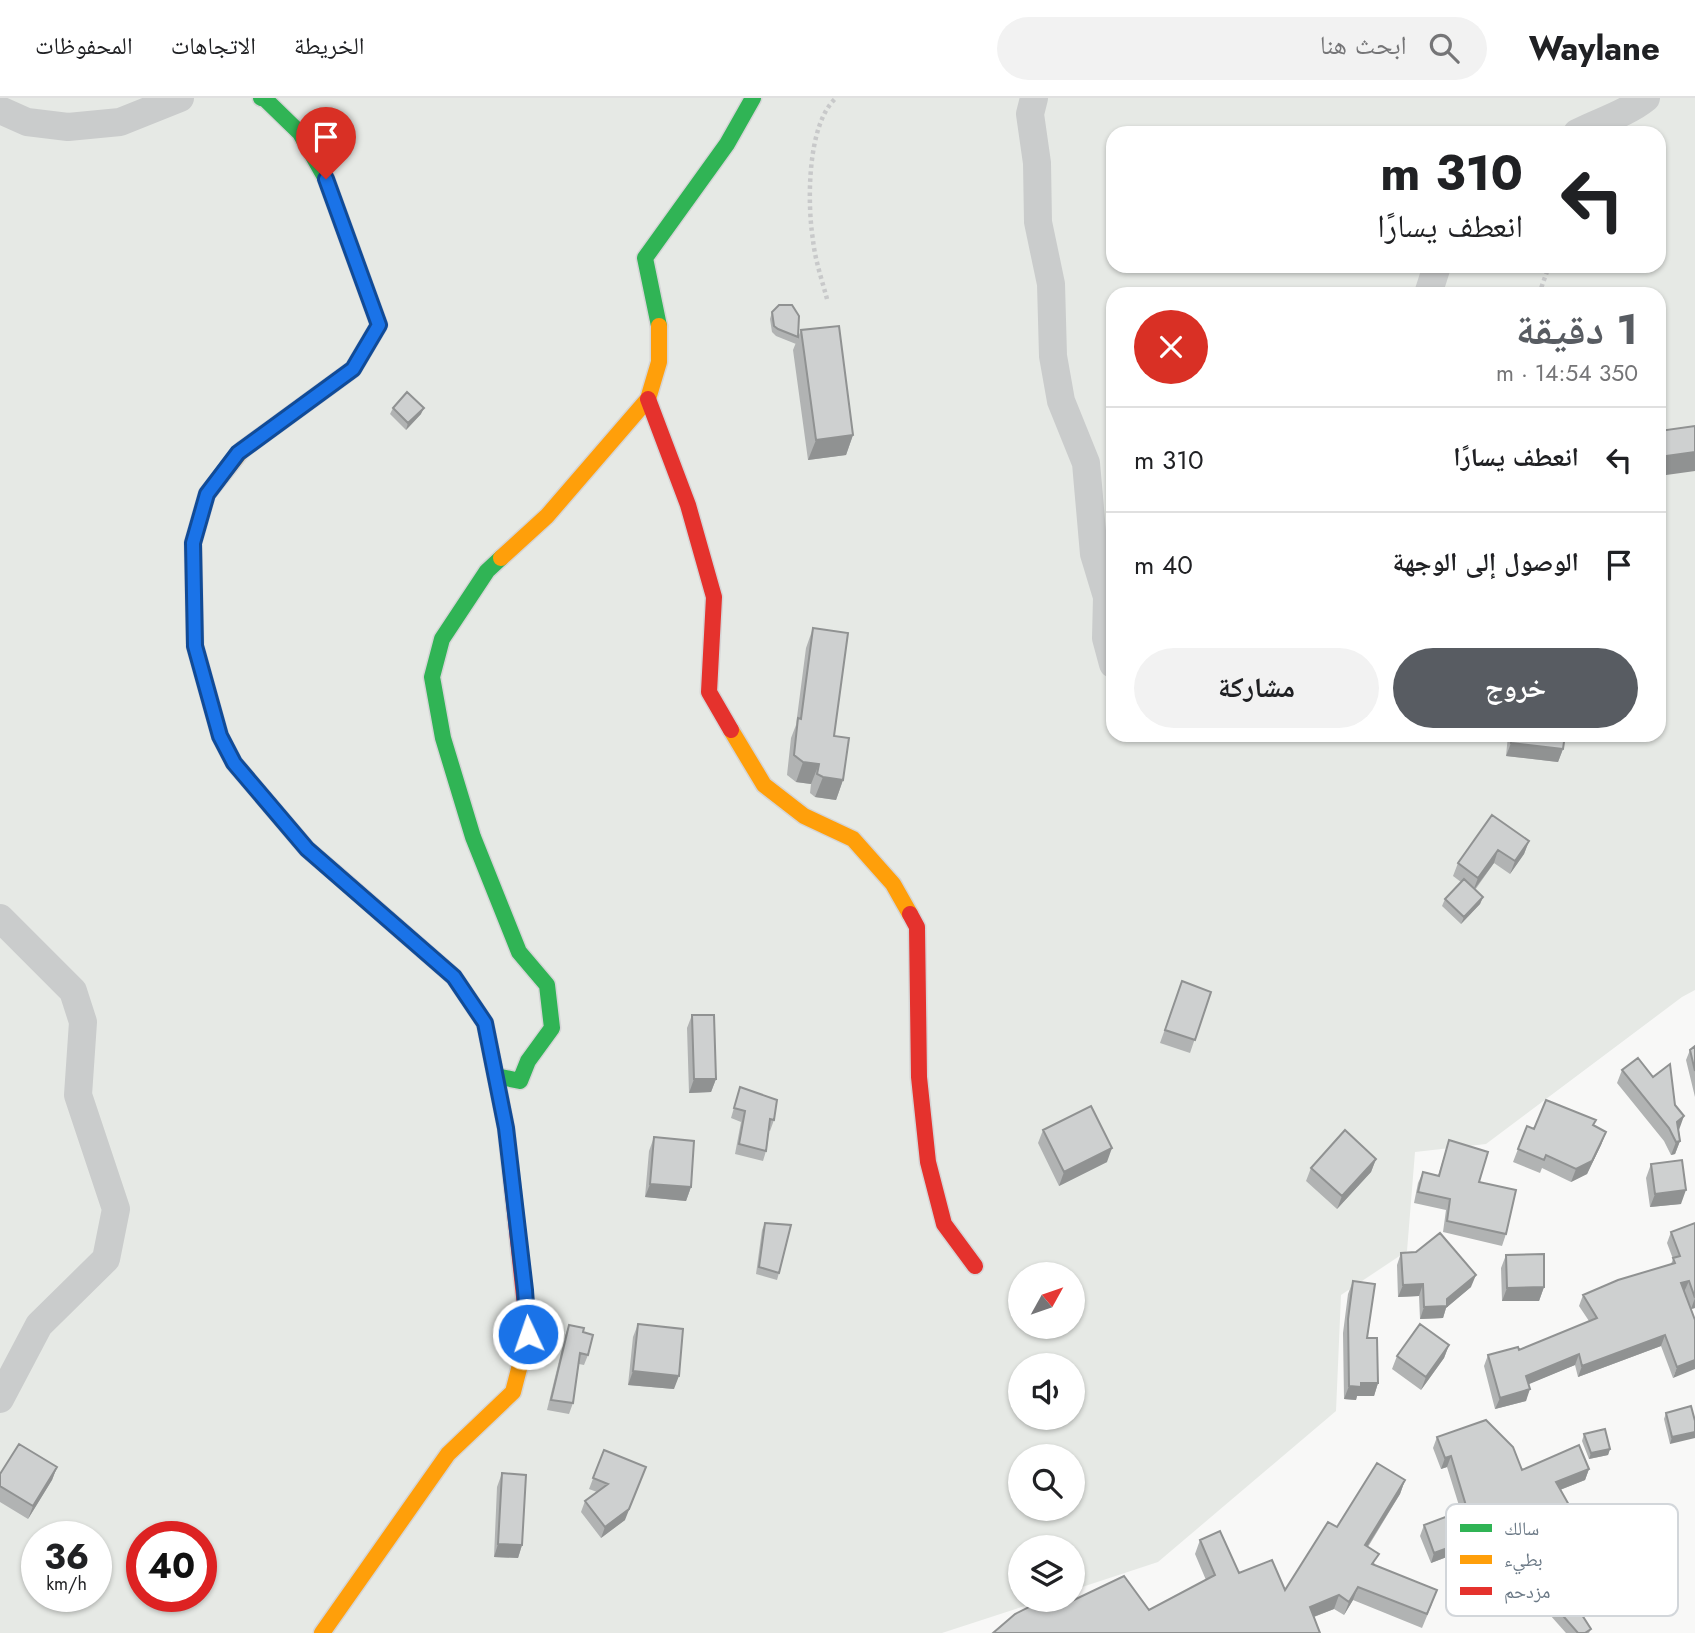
<!DOCTYPE html>
<html lang="ar">
<meta charset="utf-8">
<style>
:root{--surface:#fff;--page:#f2f2f2;--text:#202124;--muted:#757577;--line:#e0e0e0;--accent:#585c62}
body{margin:0;font-family:Jost,"Noto Naskh Arabic",sans-serif;background:var(--page);color:var(--text);direction:rtl;height:100vh;display:flex;flex-direction:column;font-size:26px;white-space:nowrap}
*{box-sizing:border-box;margin:0}
p{font-size:23px;color:var(--muted)}
.icon{flex:none;width:38px;height:38px;fill:none;stroke:currentColor;stroke-width:2;stroke-linecap:round;stroke-linejoin:round}
.map{position:relative;flex:1;overflow:hidden;direction:ltr}
.sheet{position:absolute;left:1106px;top:189px;width:560px;height:455px;display:flex;flex-direction:column;background:var(--surface);border-radius:21px;box-shadow:0 2px 5px #0004;direction:rtl}
.sheet>*{flex:none}
.top-card{position:absolute;left:1106px;top:28px;width:560px;height:147px;border-radius:21px;box-shadow:0 2px 5px #0004;direction:rtl;background:#fff;color:var(--text);overflow:hidden}
.needle{width:46px;rotate:50deg}
.fabs{position:absolute;left:1008px;top:1164px;display:grid;gap:14px}
.fabs a{display:grid;place-items:center;width:77px;height:77px;border-radius:50%;background:var(--surface);box-shadow:0 2px 5px #0004;font-size:35px}
.speed{position:absolute;left:21px;top:1423px;display:flex;gap:14px;font-size:35px;font-weight:700;text-align:center}
.speed>*{display:grid;place-content:center;width:91px;height:91px;border-radius:50%;background:var(--surface);box-shadow:0 2px 5px #0004;line-height:1}
.speed small{font-size:18px;font-weight:400}
.speed .limit{border:10px solid #d22;background:#fff;color:#111}
.pin{position:absolute;display:grid;place-items:center;width:60px;height:60px;color:#fff;margin:-72px -30px;border-radius:50% 50% 50% 0;rotate:-45deg;box-shadow:0 0 7px #0007}
.pin .icon{rotate:45deg}
.me{position:absolute;width:77px;margin:-38px;rotate:357deg;stroke-linejoin:round;filter:drop-shadow(0 0 5px #0008)}
.turn{display:flex;align-items:center;gap:24px;height:147px;padding:0 28px;font-size:32px}
.turn .icon{width:91px;height:91px;stroke-width:2.5}
.turn b{display:block;font-size:49px;line-height:60px}
.round{display:grid;place-items:center;flex:none;width:74px;height:74px;border-radius:37px;background:var(--page)}
.overview{display:flex;align-items:center;justify-content:space-between;height:119px;padding:0 28px}
h1{font-size:42px;font-weight:700;line-height:52px;color:var(--accent)}
.button{display:flex;gap:14px;margin-top:auto;padding:14px 28px}
.button a{flex:1;height:80px;border-radius:42px;background:var(--accent);color:#fff;font-size:28px;font-weight:700;line-height:80px;text-align:center}
.button a+a{background:var(--page);color:var(--text)}
ul{padding:0;list-style:none}
li{display:flex;align-items:center;gap:21px;height:105px;padding:0 28px;border-top:2px solid var(--line)}
li div{flex:1}
li b{display:block;font-size:26px}
li em{font-style:normal}
header{display:flex;align-items:center;gap:42px;box-sizing:border-box;height:98px;padding:0 35px;background:var(--surface);border-bottom:2px solid var(--line)}
header strong{font-size:33px}
nav{display:flex;gap:38px;margin-inline-start:auto;font-size:24px}
.search{width:490px;height:63px;background:var(--page);display:flex;align-items:center;gap:18px;box-sizing:border-box;padding:0 24px;border-radius:38px;color:var(--muted);font-size:26px}
.map>svg:first-child{display:block}
</style>
<header>
<strong>Waylane</strong>
<div class="search"><svg class="icon" aria-label="search" viewBox="0 0 24 24"><circle cx="10" cy="10" r="6"/><path d="M15 15l6 6"/></svg>ابحث هنا</div>
<nav><a>الخريطة</a><a>الاتجاهات</a><a>المحفوظات</a></nav>
</header>
<div class="map">
<svg width="1695" height="1535" viewBox="0 0 1695 1535">
<rect width="100%" height="100%" fill="#f8f8f7"/>
<!-- green -->
<path fill="#e6e9e5" fill-rule="evenodd" d="M0,0h1695v892l-13,7 -196,147 -71,8 -8,99 -66,44 -5,116 -178,151 -85,28v-43h-53v53h23l-101,33h-942zM1113,35h546v133h-546zM1113,196h546v441h-546zM1020,1176h53v52h-53zM1020,1267h53v53h-53zM1020,1358h53v52h-53zM37,1438h59v60h-59zM142,1438h59v60h-59z"/>
<g fill="none" stroke-linecap="round" stroke-linejoin="round">
<!-- fast casing -->
<g stroke="#d5d5d6" stroke-width="19">
<path id="fast" d="M659,228l-14,-68 82,-114 26,-46
M242,352l111,-81 26,-44 -53,-146 -26,-46 -35,-34 -4,-1
M496,978l24,5 8,-20 24,-33 -5,-43 -28,-33 -46,-115 -30,-99 -11,-61 10,-38 45,-68 14,-13"/>
</g>
<!-- slow casing -->
<g stroke="#d5d5d6" stroke-width="19">
<path id="slow" d="M242,352l-35,44 -14,49 2,103 25,90 14,27 73,86 28,24
M501,460l46,-42 101,-117 11,-37v-36
M731,632l33,55 40,31 49,23 40,45 17,30
M322,1535l126,-179 65,-62 15,-58"/>
</g>
<!-- jam casing -->
<g stroke="#d5d5d6" stroke-width="19">
<path id="jam" d="M648,301l40,106 26,92 -5,95 22,38
M335,775l119,104 31,46 21,105 22,206
M910,816l7,13 2,150 9,85 16,62 31,42"/>
</g>
<!-- path -->
<path stroke="#c8c9ca" stroke-width="4.5" stroke-dasharray="3.5 3.5" stroke-linecap="butt" d="M1539,196l10,-28
M827,201c-5,-19 -12,-39 -14,-59 -6,-37 -6,-116 23,-142"/>
<!-- street -->
<path stroke="#cacccc" stroke-width="28" d="M1034,0l-4,16 7,49 1,59 13,62 2,72 8,45 25,62 8,91 13,43 -1,41 7,26
M0,12l27,12 41,5 52,-5 60,-24
M1577,35c23,-12 49,-19 69,-35
M1428,196l9,-28
M0,820l73,73 10,31 -5,73 38,114 -10,50 -67,66 -39,74"/>
<!-- fast -->
<use href="#fast" stroke="#30b455" stroke-width="16"/>
<!-- slow -->
<use href="#slow" stroke="#ff9f0a" stroke-width="16"/>
<!-- jam -->
<use href="#jam" stroke="#e5322d" stroke-width="16"/>
</g>
<!-- wall -->
<path fill="#b1b3b3" d="M772,214l26,25 -2,7 -20,-8 -4,-4 -2,-13z
M801,232l52,105 -7,20 -38,5 -15,-110z
M1113,249v12l-3,-4z
M393,310l28,6 -15,16 -16,-16z
M813,530l30,152 -7,20 -21,-3 -5,-4 1,-9 -15,-2 -9,-7 4,-37 5,-13 10,-77z
M1508,637h57l-2,14 -5,13 -52,-6z
M1529,743l-5,13 -14,20 -16,-11 -19,27 8,7 -3,7 -19,20 -19,-18 3,-7 16,-17 -8,-6 5,-13z
M1182,883l29,11 -21,61 -30,-10z
M692,917l24,64 -5,13 -22,1 -2,-65z
M1695,948v51l-9,-37 4,-10z
M1622,972l57,60 1,11 -5,13 -4,1 -7,-14 -47,-58z
M740,989l34,33 -4,11 -2,-1 -2,21 -3,10 -28,-7 6,-32 -10,-4z
M1594,1028l12,6 -5,13 -14,29 -16,8 -29,-14 -2,5 -27,-11 5,-13 16,-20z
M1043,1032l64,32 -48,24 -21,-43z
M654,1039l37,50 -5,14 -41,-4 4,-46z
M1449,1042l30,42 27,52 -4,12 -59,-14 3,-22 -32,-7 4,-20 5,-11 15,4z
M1376,1061l-5,13 -34,37 -31,-28 5,-13z
M1651,1066l30,40 -31,3 -4,-29z
M765,1125l14,50 -2,7 -21,-6 6,-44z
M1695,1125v85l-4,1 4,11 -22,58 -12,-32 -83,31 -3,-12 -47,19 -2,17 -31,8 -11,-43 4,-11 31,-5 70,-29 -10,-15 4,-11 88,-31 2,-5 -6,-16 4,-11z
M1401,1155l70,34 -25,21 -3,10 -23,1 -1,-23 -21,1 -1,-32z
M1506,1157l38,32 -5,14h-37l-1,-33z
M1353,1183l25,102 -4,13h-17l-1,4 -12,-1 -1,-66 5,-39z
M638,1226l36,65 -46,-4 5,-48z
M569,1227l14,7 5,23 -4,10 -5,-1 -6,39 -4,11 -22,-4 18,-74z
M1449,1247l-5,13 -23,32 -29,-21 5,-13z
M1666,1315l29,8 -25,23 -6,-25z
M1584,1336l26,15 -2,6 -19,4 -7,-18z
M1437,1339l85,33 67,-1 -4,11 -25,10 13,22 -4,10 -22,13 -8,-14 -33,12 31,48 54,48 -2,4h-23l-32,-36 -21,14 -23,-35 -22,10 -15,-33 -1,2 -21,8 -11,-27 4,-11 37,-13 -14,-45 -6,2 -8,-21z
M604,1352l21,70 -24,18 -20,-26 4,-11 12,-9 -8,-3z
M57,1369l-5,13 -24,39 -28,-17v-28z
M502,1375l20,72 -4,13 -24,-1 3,-70z
M1405,1382l-5,14 -32,53 7,18 57,39 -10,24 -69,-28 -9,15 -10,-6 -20,8 -261,-7h96l57,-30 -11,-26 5,-14 39,33 46,17 52,-63z
M1589,1441l37,37 -31,10 -11,-34z"/>
<!-- shaded-wall -->
<path fill="#909292" d="M424,310l-3,6 -15,16 2,-7z
M853,337l-7,20 -38,5 8,-20z
M1695,354v19l-36,5v-19z
M1511,645l52,6 -5,13 -52,-6z
M803,664l16,2 -8,20 -15,-2z
M823,679l20,3 -7,20 -21,-3z
M1529,743l-5,13 -14,20 5,-13z
M1498,752l-4,13 -21,28 5,-13z
M1483,799l-3,7 -19,20 3,-7z
M694,981h22l-5,13 -22,1z
M1684,1018l-5,14 -7,5 5,-13z
M1606,1034l-5,13 -14,29 -16,8 5,-13z
M1680,1043l-5,13 -4,1 5,-13z
M1112,1050l-5,14 -48,24 5,-14z
M1376,1061l-5,13 -34,37 5,-13z
M650,1086l41,3 -5,14 -41,-4z
M1686,1092l-5,14 -31,3 5,-13z
M1476,1177l-5,12 -25,21 -3,10 -23,1 4,-12 23,-8z
M1689,1183l-5,11 -3,-9z
M1423,1186l-4,12 -21,1 5,-12z
M1544,1189l-5,14h-37l5,-13z
M1695,1200v10l-4,1z
M1665,1237l-4,11 -83,31 4,-11z
M1449,1247l-5,13 -23,32 5,-13z
M1579,1256l-4,11 -53,22 4,-11z
M1695,1262v9l-22,9 4,-11z
M633,1273l46,5 -5,13 -46,-4z
M1361,1285h17l-4,13h-17l-1,4 -12,-1 5,-13z
M1530,1291l-4,12 -31,8 5,-11z
M1695,1334v6l-25,6 2,-7z
M1610,1351l-2,6 -19,4 2,-6z
M1451,1358l-4,11 -6,2 4,-11z
M57,1369l-5,13 -24,39 5,-13z
M646,1369l-21,53 -24,18 4,-11z
M1589,1371l-4,11 -33,13 4,-11z
M1405,1382l-5,14 -40,64 5,-13z
M1543,1413l-4,10 -42,15 4,-10z
M1573,1414l-4,10 -22,13 4,-11z
M498,1446l24,1 -4,13 -24,-1z
M1456,1447l-4,10 -21,8 3,-10z
M1631,1465l-5,13 -31,10 5,-13z
M1494,1468l-4,10 -22,10 3,-10z
M1537,1488l-3,11 -21,14 4,-11z
M1358,1489l-5,13 -9,15 5,-13z
M1339,1497l-5,14 -29,11 5,-13z"/>
<!-- building -->
<path fill="#ced0d0" stroke="#909292" stroke-width="2" d="M779,207h13l7,11 -1,21 -20,-8 -4,-3 -2,-14z
M839,228l14,109 -37,5 -15,-110z
M407,294l17,16 -16,15 -15,-15z
M1695,328v26l-36,5v-26z
M813,530l35,5 -14,103 15,2 -6,42 -20,-3 -6,-3 2,-10 -16,-2 -9,-7 4,-37 3,1z
M1512,637h53l-2,14 -52,-6z
M1492,717l37,26 -14,20 -17,-11 -20,28 -20,-15z
M1464,781l19,18 -19,20 -19,-18z
M1182,883l29,11 -16,48 -30,-10z
M692,917h22l2,64h-22z
M1695,948v25l-5,-21z
M1638,960l15,19 17,-13 5,41 9,11 -7,6 3,19 -4,1 -7,-14 -47,-58z
M740,989l37,13 -3,20 -4,-1 -4,32 -27,-7 6,-33 -11,-3z
M1546,1002l50,20 -3,5 13,7 -14,29 -16,8 -30,-14 -2,5 -26,-11 9,-23 7,3z
M1091,1008l21,42 -48,24 -21,-42z
M1345,1032l31,29 -34,37 -31,-28z
M654,1039l40,4 -3,46 -41,-3z
M1449,1042l39,12 -9,30 37,8 -10,44 -59,-13 3,-22 -32,-7 5,-20 16,4z
M1682,1062l4,30 -31,4 -4,-30z
M765,1125l26,2 -12,48 -20,-6z
M1695,1125v75l-6,-17 -8,2 14,37v40l-18,7 -12,-32 -83,31 -3,-12 -53,22 4,13 -30,9 -12,-43 30,-8 1,3 78,-32 -14,-23 35,-15 57,-17 -2,-5 7,-2 -9,-24z
M1440,1135l36,42 -29,24v7l-23,1 -1,-23 -20,1 -2,-32 15,-1z
M1544,1156v33l-37,1 -1,-33z
M1353,1183l22,3 -8,54h10l1,45h-17v4l-12,-1 -1,-67z
M638,1226l45,5 -4,47 -46,-5z
M1420,1226l29,21 -23,32 -29,-21z
M569,1227l15,3 -1,4 10,3 -5,20 -8,-2 -7,50 -22,-3z
M1691,1308l4,15v11l-23,5 -6,-24z
M1486,1322l27,27 9,23 57,-25 10,24 -33,13 17,30 -22,12 -8,-13 -42,15 36,55 16,-11 38,59 -6,4h-7l-41,-47 -20,14 -23,-34 -23,10 -14,-34 -1,3 -22,8 -10,-28 43,-16 -16,-53 -6,2 -8,-21z
M1605,1331l5,20 -19,4 -7,-19z
M19,1346l38,23 -24,39 -33,-20v-12z
M604,1352l42,17 -17,42 -24,18 -20,-26 23,-17 -15,-6z
M1377,1365l28,17 -40,65 14,9 -7,10 65,26 -10,24 -69,-27 -9,15 -10,-7 -29,12 10,26h-327l22,-19 28,-14h4l6,10 71,-34 25,34 66,-35 -15,-35 20,-9 19,42 33,-13 13,30 43,-68 9,5z
M502,1375l24,2 -4,70 -24,-1z"/>
<g fill="none" stroke-linecap="round" stroke-linejoin="round">
<!-- route casing -->
<g stroke="#114b97" stroke-width="18">
<path id="route" d="M326,81l53,146 -26,44 -115,84 -31,41 -14,49 2,103 25,90 14,27 73,86 147,128 31,46 21,105 19,162 3,44"/>
</g>
<!-- route -->
<use href="#route" stroke="#1a73e8" stroke-width="12"/>
</g>
<!-- legend -->
<rect x="1446" y="1406" width="232" height="112" rx="10" fill="#fff" stroke="#d2d6da" stroke-width="2"/>
<rect x="1460" y="1426" width="32" height="8" fill="#30b455"/>
<rect x="1460" y="1457" width="32" height="9" fill="#ff9f0a"/>
<rect x="1460" y="1489" width="32" height="8" fill="#e5322d"/>
<g font-size="19" fill="#6a7885">
<text x="1504" y="1437">سالك</text>
<text x="1504" y="1468">بطيء</text>
<text x="1504" y="1500">مزدحم</text>
</g>
</svg>
<div class="fabs">
<a><svg class="needle" viewBox="-14 -14 28 28"><path d="M0-13l5 13h-10z" fill="#e53935"/><path d="M0 13l5-13h-10z" fill="#757577"/></svg></a>
<a><svg class="icon" aria-label="sound" viewBox="0 0 24 24"><path d="M4 9h4l5-4v14l-5-4H4zM17 9q2 3 0 6"/></svg></a>
<a><svg class="icon" aria-label="search" viewBox="0 0 24 24"><circle cx="10" cy="10" r="6"/><path d="M15 15l6 6"/></svg></a>
<a><svg class="icon" aria-label="layers" viewBox="0 0 24 24"><path d="M12 4l9 5-9 5-9-5zM3 14l9 5 9-5"/></svg></a>
</div>
<div class="speed"><div>36<small>km/h</small></div><div class="limit">40</div></div>
<div class="pin" style="left:326px;top:81px;background:#d93025"><svg class="icon" aria-label="arrive" viewBox="0 0 24 24"><path d="M6 21V4h12l-3 4 3 4H6"/></svg></div>
<svg class="me" style="left:528px;top:1236px" viewBox="-20 -20 40 40"><circle r="17" fill="#1a73e8" stroke="#fff" stroke-width="3"/><path d="M0-11L8 9 0 5-8 9z" fill="#fff"/></svg>
<div class="top-card">
<div class="turn"><svg class="icon" aria-label="left" viewBox="0 0 24 24"><path d="M17 20v-9H6M10 6l-5 5 5 5"/></svg><div><b>310 m</b>انعطف يسارًا</div></div>
</div>
<section class="sheet">
<div class="overview"><div><h1>1 دقيقة</h1><p>350 m · 14:54</p></div><a class="round" style="background:#d93025;color:#fff"><svg class="icon" aria-label="close" viewBox="0 0 24 24"><path d="M6 6l12 12M18 6L6 18"/></svg></a></div>
<ul>
<li><svg class="icon" aria-label="left" viewBox="0 0 24 24"><path d="M17 20v-9H6M10 6l-5 5 5 5"/></svg><div><b>انعطف يسارًا</b></div><em>310 m</em></li>
<li><svg class="icon" aria-label="arrive" viewBox="0 0 24 24"><path d="M6 21V4h12l-3 4 3 4H6"/></svg><div><b>الوصول إلى الوجهة</b></div><em>40 m</em></li>
</ul>
<div class="button"><a>خروج</a><a>مشاركة</a></div>
</section>
</div>
